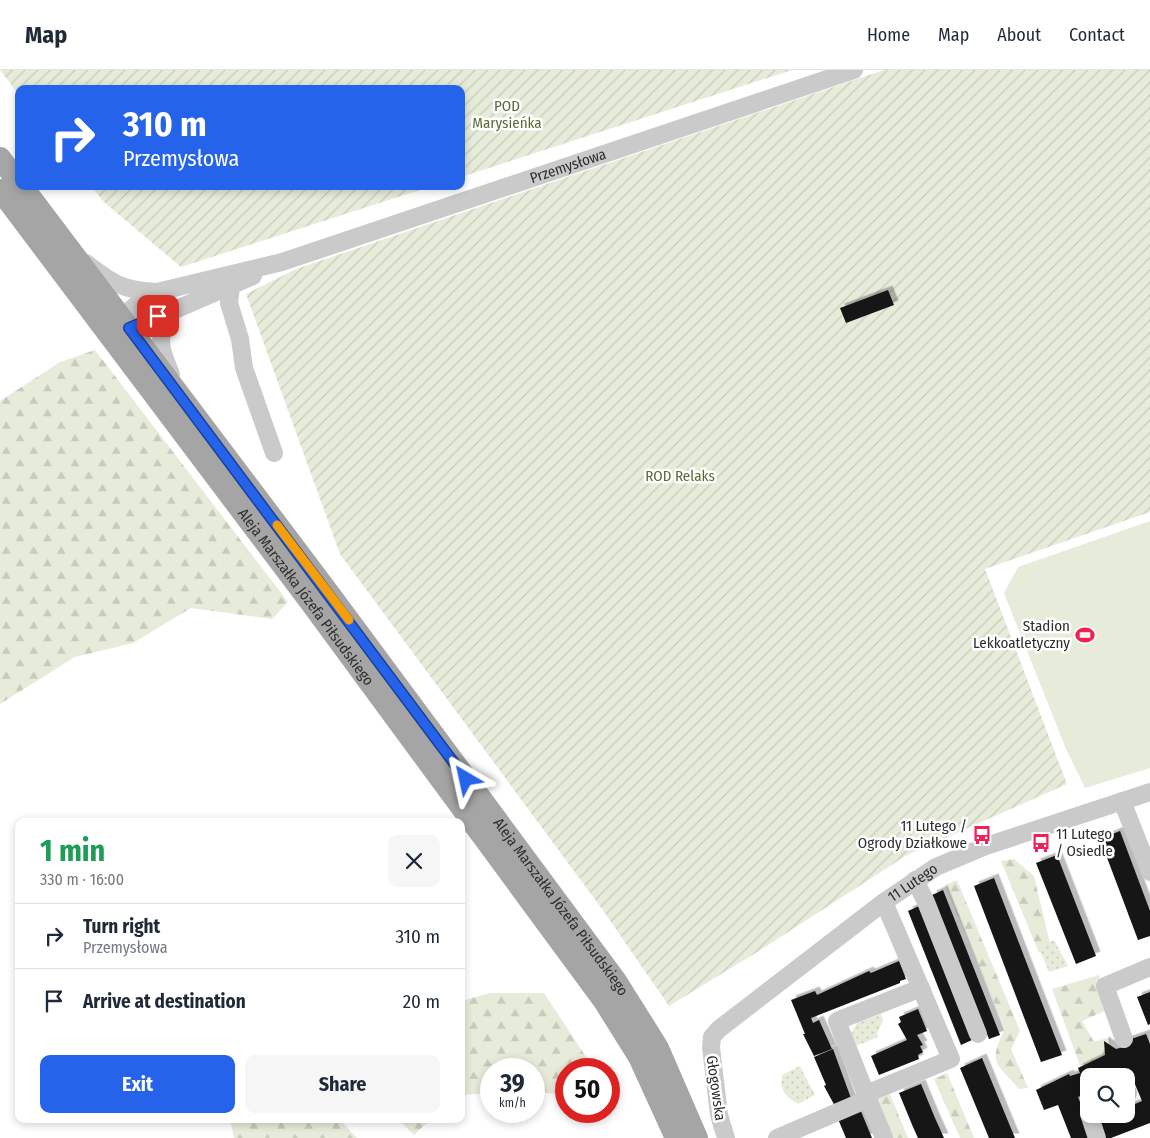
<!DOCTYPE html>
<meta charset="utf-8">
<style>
:root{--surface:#fff;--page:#f6f6f7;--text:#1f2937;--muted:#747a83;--line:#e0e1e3;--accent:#2563eb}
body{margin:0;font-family:"Fira Sans Condensed",sans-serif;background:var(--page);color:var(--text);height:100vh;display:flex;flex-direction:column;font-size:19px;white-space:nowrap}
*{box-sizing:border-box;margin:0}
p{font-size:16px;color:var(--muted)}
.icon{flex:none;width:28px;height:28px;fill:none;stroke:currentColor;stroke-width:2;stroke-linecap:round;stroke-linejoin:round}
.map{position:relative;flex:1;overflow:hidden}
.side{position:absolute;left:15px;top:748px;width:450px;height:305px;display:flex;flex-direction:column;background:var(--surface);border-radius:10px;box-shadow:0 2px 8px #0003}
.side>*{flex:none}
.hud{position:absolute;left:15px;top:15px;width:450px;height:105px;border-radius:10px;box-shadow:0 2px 8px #0003;background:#2563eb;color:#fff;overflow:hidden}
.controls{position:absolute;left:1080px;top:998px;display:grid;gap:10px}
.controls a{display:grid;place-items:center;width:55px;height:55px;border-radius:10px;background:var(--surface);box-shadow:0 2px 8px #0003;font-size:25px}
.speed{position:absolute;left:480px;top:988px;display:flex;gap:10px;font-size:25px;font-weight:700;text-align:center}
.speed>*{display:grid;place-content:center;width:65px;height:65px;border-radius:50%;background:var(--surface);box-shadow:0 2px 8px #0003;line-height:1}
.speed small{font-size:12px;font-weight:400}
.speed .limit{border:8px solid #d22;background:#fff;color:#111}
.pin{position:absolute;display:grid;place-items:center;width:42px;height:42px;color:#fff;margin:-21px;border-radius:10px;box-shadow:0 2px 8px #0006}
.me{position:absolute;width:55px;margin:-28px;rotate:324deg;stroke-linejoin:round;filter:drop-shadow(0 0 4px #0008)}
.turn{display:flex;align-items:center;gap:18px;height:105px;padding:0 25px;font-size:22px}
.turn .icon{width:65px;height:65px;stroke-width:2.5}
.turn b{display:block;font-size:35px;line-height:42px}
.round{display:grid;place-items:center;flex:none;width:52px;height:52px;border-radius:10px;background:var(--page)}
.headline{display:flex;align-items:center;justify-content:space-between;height:85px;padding:0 25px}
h1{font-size:30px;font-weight:700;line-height:38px;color:#1e9e55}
.cta{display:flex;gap:10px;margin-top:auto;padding:10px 25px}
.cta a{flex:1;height:58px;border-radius:10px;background:var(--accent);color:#fff;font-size:20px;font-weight:700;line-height:58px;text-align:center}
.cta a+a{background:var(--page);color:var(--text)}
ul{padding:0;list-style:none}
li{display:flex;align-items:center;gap:15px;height:65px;padding:0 25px;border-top:1px solid var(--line)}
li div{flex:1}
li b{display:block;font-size:19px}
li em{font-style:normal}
header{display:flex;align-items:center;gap:30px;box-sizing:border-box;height:70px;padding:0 25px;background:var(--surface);border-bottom:1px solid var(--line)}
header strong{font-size:24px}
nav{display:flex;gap:28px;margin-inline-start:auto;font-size:18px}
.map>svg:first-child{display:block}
</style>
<header>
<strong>Map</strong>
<nav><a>Home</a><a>Map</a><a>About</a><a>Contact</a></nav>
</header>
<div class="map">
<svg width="1150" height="1068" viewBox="0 0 1150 1068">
<defs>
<pattern id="grass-dots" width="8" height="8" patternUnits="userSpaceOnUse" patternTransform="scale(1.25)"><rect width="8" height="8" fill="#e6ecd9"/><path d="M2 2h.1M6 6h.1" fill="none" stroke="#c6cbbb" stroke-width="1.8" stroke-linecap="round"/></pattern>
<pattern id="forest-firs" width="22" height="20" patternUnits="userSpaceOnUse" patternTransform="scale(1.25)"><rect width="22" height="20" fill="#e6ecd9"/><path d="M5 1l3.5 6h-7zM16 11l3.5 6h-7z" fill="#c6cbbb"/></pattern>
<pattern id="garden-furrows" width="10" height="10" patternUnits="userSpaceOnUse" patternTransform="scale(1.25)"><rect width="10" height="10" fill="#e6ecd9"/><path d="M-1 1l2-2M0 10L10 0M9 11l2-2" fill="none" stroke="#c6cbbb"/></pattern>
<filter id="shadow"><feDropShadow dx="4.5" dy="-4.5" stdDeviation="0" flood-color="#0004"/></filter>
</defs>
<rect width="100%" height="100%" fill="#fff"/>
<!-- grass -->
<path fill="url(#grass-dots)" d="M1054,870l14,26 -19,6 -10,-24z
M881,944l2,6 -6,14 1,3 -22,9 -5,-12 6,-11z
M800,996l15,29 -17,9c-13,-9 -18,-12 -16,-29z"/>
<!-- forest -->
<path fill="url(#forest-firs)" d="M95,280l193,252 -16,17 -81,-11 -58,35 -58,14 -75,47v-303l60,-39z
M1014,789l20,17 16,67 -11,10 -38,-92z
M957,810l63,151 -9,18 17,39 -9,1c-24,-27 -31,-26 -14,-60l-60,-144z
M1099,905l8,35 -25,11 12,21 17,-5 -2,18 -28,13 -29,-79z
M490,923h54l50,76h-28v26l-32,-3v-23h-43v24l-30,2v-89l4,-6z
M947,1003l27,65h-14l-26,-59z
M890,1024l18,44h-19l-14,-36 5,-5z
M230,1049h109l18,19h-123z
M398,1049h33l-17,16z"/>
<!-- garden -->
<path fill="url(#garden-furrows)" d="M0,0h792l-331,107v-88h-442v6z
M884,0h266v442l-165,57 82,215 -160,71 -145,94 -93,57 -67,-97 -262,-355 -94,-260 50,-25z
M91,116h341l-251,81 -76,-64z"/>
<!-- pitch -->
<path fill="#e6ecd9" d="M1150,451v247l-65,20 -19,-39 -62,-156 14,-26z"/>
<!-- building -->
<path fill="#141414" filter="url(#shadow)" d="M888,220l6,15 -48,18 -6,-15z
M1120,761l30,80v25l-12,4 -38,-101z
M1057,785l39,101 -20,8 -40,-101z
M994,808l68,177 -21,7 -67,-176z
M943,820l57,145 -11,4 -57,-144z
M919,836l53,134 -11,5 -53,-134z
M899,891l7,18 -6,2v2l-89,35 2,5 6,-3 13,29 -18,7 -11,-22h2l-14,-34 24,-9 2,4 52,-24 2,2z
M1150,922v32l-2,1 -11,-28z
M918,939l9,22 -10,4 6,10 -3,1 3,6 -5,3 1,4 -40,16 -8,-19 36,-16 -9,-16 3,-2 -2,-5z
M1146,964l4,10v79l-39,15h-8l-7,-18 15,-6h15v-6l16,-7 -13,-31 -13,6h-27l-1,17 -10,4 16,41h-23l-13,-33 -14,5 -8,-20 33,-16 1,2 10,-3 -2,-5 27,-13 -1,-14 12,8 11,-3 -2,-5z
M833,979l19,52 -16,7 -12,-22 2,-1 -12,-28z
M982,988l28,68 5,12h-26l-29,-70z
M921,1014l14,34 9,20h-26l-5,-11 -14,-34z
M860,1039l12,29h-26l-8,-19z"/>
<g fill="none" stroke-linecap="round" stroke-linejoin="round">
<!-- minor -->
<g stroke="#cacaca" stroke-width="18">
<path d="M86,193c27,21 36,27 71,29"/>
<path d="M229,208l2,8 -2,17 11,36 4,29 30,85"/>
<path d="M170,242c-14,25 -10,37 1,62"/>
<path id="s1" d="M113,256l23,-21 21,-13 125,-30 572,-192"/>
<path d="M117,260l53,-18 83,-36"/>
<path d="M1122,731l28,71"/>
<path d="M915,810l11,22 52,132"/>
<path d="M1124,969l-19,-53 45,-19"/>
<path d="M866,1024l-29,-73 84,-33"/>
<path d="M1126,1024l2,-1"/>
<path d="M1089,1044l8,24"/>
<path id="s2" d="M726,1068l-7,-23 -8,-68 1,-10 7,-8 165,-127 52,-35 50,-21 164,-54"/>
<path d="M777,1068l91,-39"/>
<path d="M884,1068l-18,-44 85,-35 -67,-157"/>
</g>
<!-- major -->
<g stroke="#a5a5a5" stroke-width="22">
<path d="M0,88l19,25"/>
<path id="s3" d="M22,116l306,406 288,389 42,67 39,90"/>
<path id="s4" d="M0,120l311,413 293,398 35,56 37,81"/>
</g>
</g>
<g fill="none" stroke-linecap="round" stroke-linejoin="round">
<!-- route casing -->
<g stroke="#184099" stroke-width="12">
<path id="route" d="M158,246l-29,12 337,451"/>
</g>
<!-- route -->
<use href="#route" stroke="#2563eb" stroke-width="9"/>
<!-- slow -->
<path stroke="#f59e0b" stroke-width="9" d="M277,455l72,95"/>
</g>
<!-- icons -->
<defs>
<g id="stadium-bare" transform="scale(1.5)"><path d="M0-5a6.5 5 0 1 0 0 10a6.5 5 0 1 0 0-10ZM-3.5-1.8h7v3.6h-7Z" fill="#f22054" stroke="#fff" stroke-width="2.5" paint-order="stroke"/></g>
<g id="bus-bare" transform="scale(1.5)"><path d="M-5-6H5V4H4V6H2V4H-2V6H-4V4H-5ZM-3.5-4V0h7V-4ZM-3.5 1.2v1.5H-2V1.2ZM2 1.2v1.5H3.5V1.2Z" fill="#f22054" stroke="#fff" stroke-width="2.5" paint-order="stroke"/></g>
</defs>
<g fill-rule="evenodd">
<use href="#stadium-bare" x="1085" y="565"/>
<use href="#bus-bare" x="982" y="765"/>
<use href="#bus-bare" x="1041" y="773"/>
</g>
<g text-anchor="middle" stroke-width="5" stroke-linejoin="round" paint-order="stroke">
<!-- park labels -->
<g font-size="15" fill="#586b37" stroke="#fff">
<text x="507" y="41">POD<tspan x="507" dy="17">Marysieńka</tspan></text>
<text x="680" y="411">ROD Relaks</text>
</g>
<!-- street labels -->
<g font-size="15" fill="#2d2d2d" stroke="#fff">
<text dy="5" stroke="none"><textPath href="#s1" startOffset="486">Przemysłowa</textPath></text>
<text dy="5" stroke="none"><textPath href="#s4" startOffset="509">Aleja Marszałka Józefa Piłsudskiego</textPath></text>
<text dy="5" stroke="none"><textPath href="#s2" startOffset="356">11 Lutego</textPath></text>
<text dy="5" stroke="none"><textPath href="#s3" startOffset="900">Aleja Marszałka Józefa Piłsudskiego</textPath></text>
<text transform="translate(716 1018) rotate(82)" y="5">Głogowska</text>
</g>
<!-- poi labels -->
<g font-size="15" fill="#2d2d2d" stroke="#fff" text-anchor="end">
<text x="1070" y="561">Stadion<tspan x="1070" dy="17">Lekkoatletyczny</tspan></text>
<text x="967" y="761">11 Lutego /<tspan x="967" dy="17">Ogrody Działkowe</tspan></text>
<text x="1056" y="769" text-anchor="start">11 Lutego<tspan x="1056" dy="17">/ Osiedle</tspan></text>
</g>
</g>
</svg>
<div class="controls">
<a><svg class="icon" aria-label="search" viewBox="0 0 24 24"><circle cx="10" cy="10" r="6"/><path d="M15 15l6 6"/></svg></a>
</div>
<div class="speed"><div>39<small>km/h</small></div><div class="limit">50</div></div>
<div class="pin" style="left:158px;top:246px;background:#d93025"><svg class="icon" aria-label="arrive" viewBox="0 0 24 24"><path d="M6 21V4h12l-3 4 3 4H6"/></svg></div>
<svg class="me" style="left:466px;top:709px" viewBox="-20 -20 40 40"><path d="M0-17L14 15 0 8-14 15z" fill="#2563eb" stroke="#fff" stroke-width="4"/></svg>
<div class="hud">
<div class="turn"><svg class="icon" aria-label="right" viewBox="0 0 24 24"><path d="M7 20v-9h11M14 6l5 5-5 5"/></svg><div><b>310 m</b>Przemysłowa</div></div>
</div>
<section class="side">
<div class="headline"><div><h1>1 min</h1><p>330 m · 16:00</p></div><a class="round"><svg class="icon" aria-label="close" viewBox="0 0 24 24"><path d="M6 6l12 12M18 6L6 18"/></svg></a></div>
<ul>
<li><svg class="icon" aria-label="right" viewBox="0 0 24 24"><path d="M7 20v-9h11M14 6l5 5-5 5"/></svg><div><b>Turn right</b><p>Przemysłowa</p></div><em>310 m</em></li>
<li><svg class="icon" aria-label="arrive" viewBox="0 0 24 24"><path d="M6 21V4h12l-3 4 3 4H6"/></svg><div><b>Arrive at destination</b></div><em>20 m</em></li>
</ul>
<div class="cta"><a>Exit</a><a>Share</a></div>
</section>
</div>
